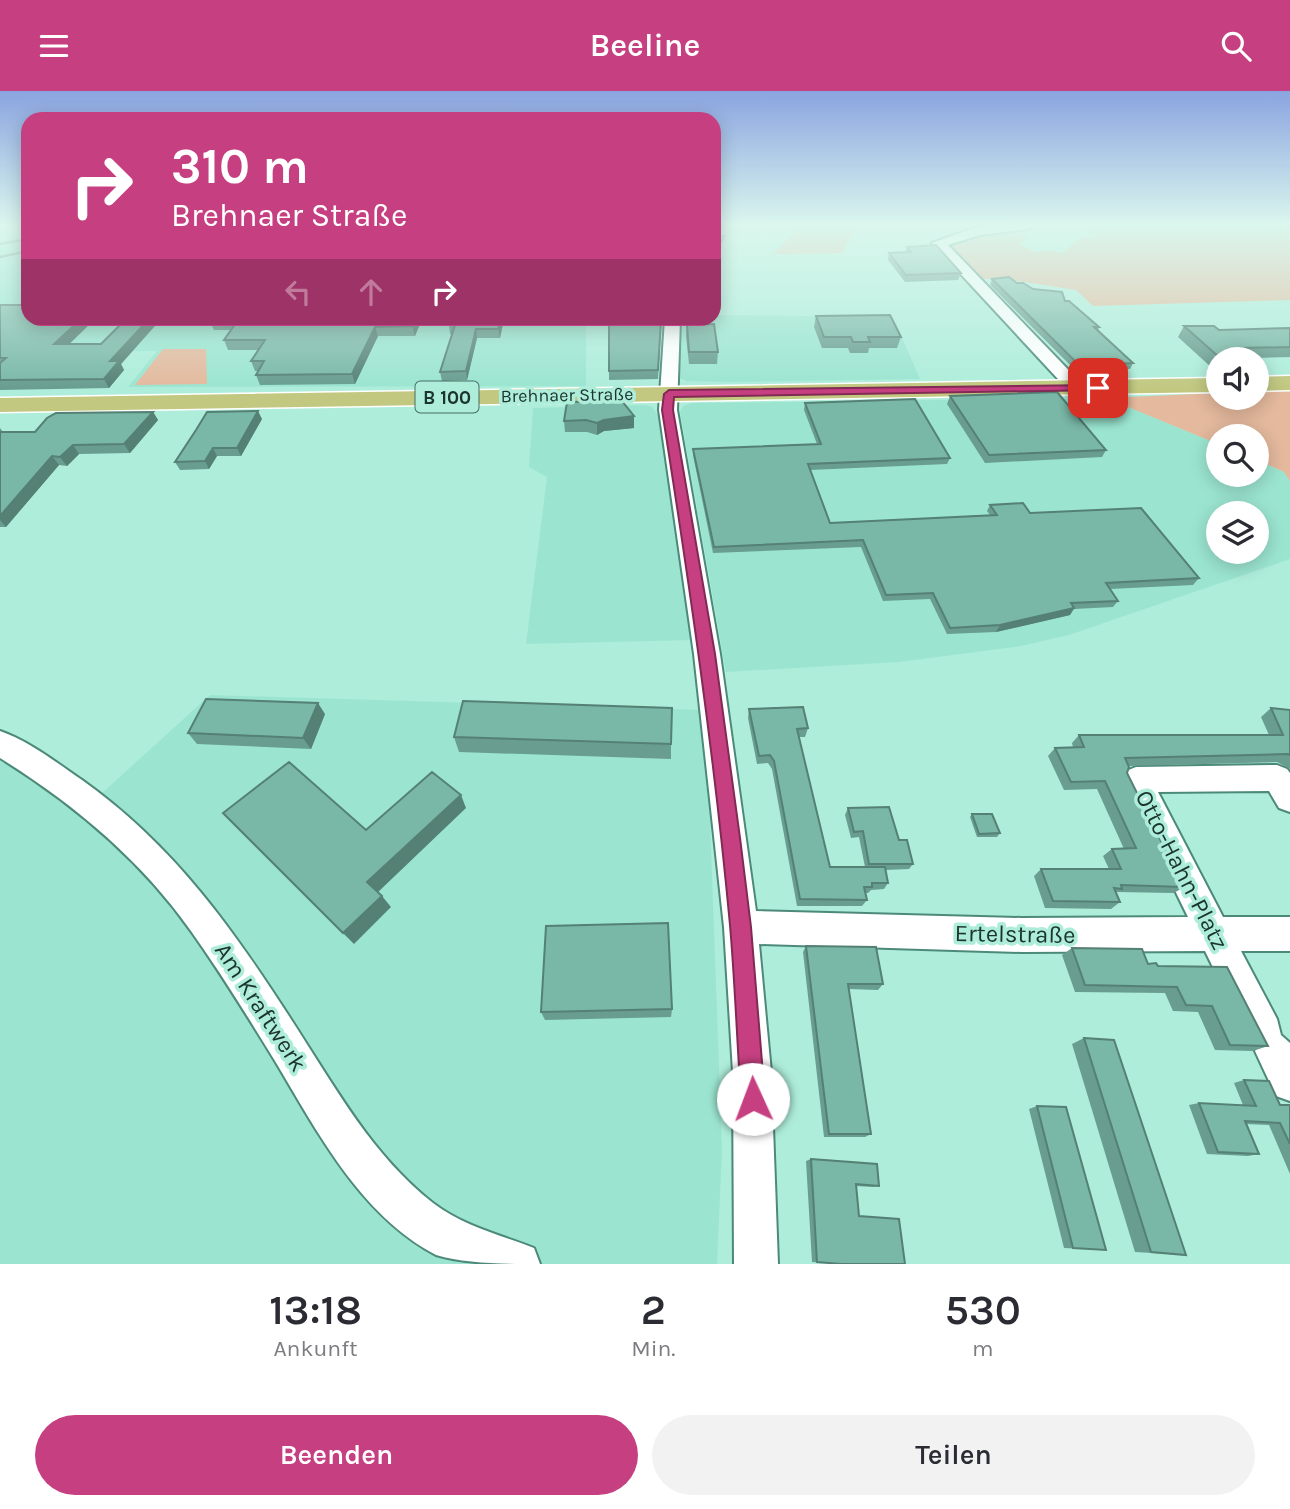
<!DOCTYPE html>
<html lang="de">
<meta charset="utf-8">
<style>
:root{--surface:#fff;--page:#f2f2f3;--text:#2b2b33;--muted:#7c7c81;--accent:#c64081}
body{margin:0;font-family:Karla,sans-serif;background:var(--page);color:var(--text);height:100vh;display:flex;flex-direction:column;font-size:26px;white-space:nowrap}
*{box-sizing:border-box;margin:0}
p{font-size:23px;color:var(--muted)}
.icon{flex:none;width:38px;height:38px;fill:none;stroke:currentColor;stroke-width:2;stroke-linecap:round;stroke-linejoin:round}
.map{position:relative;height:1173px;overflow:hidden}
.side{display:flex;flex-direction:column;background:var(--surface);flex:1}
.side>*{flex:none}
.guide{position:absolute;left:21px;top:21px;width:700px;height:214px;border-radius:21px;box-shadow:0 4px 18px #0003;background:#c64081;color:#fff;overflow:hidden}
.buttons{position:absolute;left:1206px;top:256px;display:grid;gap:14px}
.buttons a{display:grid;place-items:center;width:63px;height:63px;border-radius:50%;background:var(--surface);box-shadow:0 4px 18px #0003;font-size:35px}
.pin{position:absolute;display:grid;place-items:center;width:60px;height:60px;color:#fff;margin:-30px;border-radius:14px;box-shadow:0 4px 10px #0006}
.me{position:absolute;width:77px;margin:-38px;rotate:358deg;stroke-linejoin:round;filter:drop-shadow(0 0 5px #0008)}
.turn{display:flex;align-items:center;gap:24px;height:147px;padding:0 35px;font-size:32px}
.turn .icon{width:91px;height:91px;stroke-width:2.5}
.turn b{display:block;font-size:49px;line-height:60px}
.lanes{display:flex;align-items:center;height:66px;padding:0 35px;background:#0003;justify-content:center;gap:35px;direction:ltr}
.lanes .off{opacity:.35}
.eta{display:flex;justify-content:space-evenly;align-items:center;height:119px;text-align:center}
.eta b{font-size:42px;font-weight:600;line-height:49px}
.cta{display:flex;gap:14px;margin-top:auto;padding:14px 35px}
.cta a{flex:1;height:80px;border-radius:42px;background:var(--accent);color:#fff;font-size:28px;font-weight:600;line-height:80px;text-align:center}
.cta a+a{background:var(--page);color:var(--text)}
header{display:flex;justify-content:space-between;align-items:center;height:91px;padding:0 35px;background:var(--accent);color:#fff;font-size:32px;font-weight:600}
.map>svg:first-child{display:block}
</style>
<header><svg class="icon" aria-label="menu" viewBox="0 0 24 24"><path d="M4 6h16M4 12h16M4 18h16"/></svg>Beeline<svg class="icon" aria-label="search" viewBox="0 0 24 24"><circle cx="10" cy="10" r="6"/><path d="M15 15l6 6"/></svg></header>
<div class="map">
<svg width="1290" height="1173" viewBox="0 0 1290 1173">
<rect width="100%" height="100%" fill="#aeedda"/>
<!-- built -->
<path fill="#9be5d0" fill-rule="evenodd" d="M28,145v25l-11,2 11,-1v57h558v67l-458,1 29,-36 -131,1 -26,23v-134z
M714,224l179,2 27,62 -188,3 -45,-1 -11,-4 6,-58h32z
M1106,307l112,46v30h38l1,-14 27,12 6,9v78l-221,76 -48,11 -122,16 -173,10 -46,-260 3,-6 9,-3zM1218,422h38v38h-38z
M646,314l6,2 7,10 34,223 -167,4 21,-167 -18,-10 4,-59z
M210,604l496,15 16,440 -5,114h-717v-504l80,53z"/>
<!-- green -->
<path fill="#e4b99d" d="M802,134h56l-16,28 -69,1z
M1059,134h231v75l-197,6 -17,-16 -71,-11h-23l-35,-33c30,-13 51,-22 81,-9l-8,8 16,7 9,-2 18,3 18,-16 14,1v-7z
M163,258h43l1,35 -72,1z
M1290,300v90l-6,-9 -27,-12 -1,-24h-38v8l-112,-46 112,-5v4h38l1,-5z"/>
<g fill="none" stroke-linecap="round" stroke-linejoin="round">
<!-- minor casing -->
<g stroke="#4c8979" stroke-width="4">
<path id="minor" d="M999,134h35l-6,4 -48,6 -32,10 134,139 3,4 -3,4h-12l-138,-149 42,-15z
M665,228h15l-3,91 43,244 36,257 266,7 166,-1 -67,-137 5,-9 10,-4 141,-2 10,4 3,4v39l-11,-4 -10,-17 -111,1 65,125h67v34h-49l36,68 4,16 9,8v58l-14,-5 -21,-45 2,-4 -6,-2 -46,-94 -183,1 -263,-8 12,128 7,192h-44l-1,-192 -9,-145 -30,-273 -35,-244z
M0,640c29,10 57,32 82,49 94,67 153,152 214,247 40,62 77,129 137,176 30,23 65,31 101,45l6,16c-34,0 -74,0 -104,-9 -76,-40 -119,-124 -161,-194 -27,-44 -54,-88 -84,-130 -50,-71 -117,-127 -191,-173z"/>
</g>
<!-- major casing -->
<g stroke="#fff" stroke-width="3">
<path id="major" d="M1290,285v14l-34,1v-14z
M1218,287v14l-1218,20v-14z"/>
</g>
<!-- minor -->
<use href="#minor" fill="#fff" fill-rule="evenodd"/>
<!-- major -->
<use href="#major" fill="#c2c880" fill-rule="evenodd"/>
<!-- rail -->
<path stroke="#659184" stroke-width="2.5" d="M0,153l28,-5
M0,166l28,-6"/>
</g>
<!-- wall -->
<path fill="#689d8f" d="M907,156l54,26 -3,7 -53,2 -17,-22 1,-7h16z
M992,188l25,4 48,18 34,26 -1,4 35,32 -3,6 -55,1 -85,-85z
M0,214l28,14h67l-26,25h32l25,-25h35l-40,45 3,6 -15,18 -109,2z
M816,225l85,21 -4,11h-28l-1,5h-18l-2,-5h-26l-8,-21z
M211,228h211l-7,17h-37l-23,48 -95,1 -4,-10 2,-4h-3l-4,-10 7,-11h-30l-4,-10 7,-10h-17l-5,-10z
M450,228h54l-4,19h-23l-10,42 -25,1 -2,-9 12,-38h-2l-1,-9z
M662,228l-4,60 -49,1v-9z
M687,234l31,27 -1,12h-28l-3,-28z
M1184,235l35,4 71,-2v29l-72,2v9h-6l-34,-31z
M950,305l156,54 -4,7 -117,6 -38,-59z
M805,312l145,55 -3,6 -137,6 20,53 160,-8 -3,-4 3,-6 40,8 169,65 -6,7 -83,4 8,12 -5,6 -39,2 -4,6 -74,17 -49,2 -17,-35 -47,2 -22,-54 -148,6 -20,-98v-6l124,-5 -13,-34z
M153,321l5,8 -28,33 -51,1 -12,12 -8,-1 -53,62h-6v-99l3,4h32z
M634,325v12l-30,3 -7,4 -10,-3h-22l-1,-11z
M262,328l-21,37h-24l-8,13 -29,1 -5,-8z
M1271,617l19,2v59l-13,-7 -148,4 -2,7 57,114 -10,6 -57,-1 -1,1 4,9 -9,7 -66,-1 -11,-32 7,-7h68l-6,-13 9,-7h12l-27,-60 -33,1 -16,-34 7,-8 18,-1 -1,-4 7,-8h190l-8,-18z
M749,618l59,19 -3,9h-6l31,130h35l-6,-30 -8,1 -6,-23 3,-7 51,32 14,24 -4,5 -24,1 3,13 -4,6 -13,1 -3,3h-3l2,7 -5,6h-65l-25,-137 -4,-6 -11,1 -9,-46z
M325,623l-14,35 -114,-5 -9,-11z
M454,646l217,7v15l-212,-7z
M972,723l28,19 -3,4h-20l-7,-20z
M806,855l77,38 -5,6 -29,-1 22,145 -6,3h-41l-21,-185z
M1072,857l86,18 110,80 -15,5 -38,-1 -17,-38 -25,-1 -8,-18 -90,-1 -13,-37z
M672,918l-1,8 -126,3 -4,-8z
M1084,947l102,217 -51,-3 -63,-208z
M1244,989l36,25h10v69l-21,-49 -23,-1 13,30 -11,2 -41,-2 -18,-49 10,-2 44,2 -9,-22z
M1037,1015l69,144 -42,-2 -35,-139z
M811,1068l68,27 -6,1 -17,-1 -15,78 -29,-2 -6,-101z"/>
<!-- shaded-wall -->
<path fill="#558074" d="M724,145l-1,5 -9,13v-5z
M81,228h14l-35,34 -6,-9z
M149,228h12l-40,45 3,6 -15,18 -5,-9 6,-18z
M415,228h7l-7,17 -3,-10z
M501,228h3l-4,19 -2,-9z
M375,236l3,9 -23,48 -3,-10z
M476,238l1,9 -10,42 -1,-9z
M258,320l4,8 -21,37 -4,-8z
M153,321l5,8 -28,33 -6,-9z
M634,325v12l-30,3 -7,4v-12l7,-3z
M73,354l6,9 -12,12 -7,-9z
M213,357l4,8 -8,13 -4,-8z
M52,365l7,9 -53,62 -6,-7v-4z
M1074,517l-4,7 -74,17 4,-7z
M318,612l7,11 -14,35 -8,-11z
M461,704l5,13 -90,86 -9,-12z
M382,805l9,11 -37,37 -11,-11z"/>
<!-- building -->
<path fill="#79b7a6" stroke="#558074" stroke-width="2" d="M714,144l10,1 -10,13z
M936,154l25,28 -55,2 -17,-22 22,-1 -4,-5z
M1009,186l8,6h6l10,6 29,3 3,9h4l30,26h-5l39,36 -55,1 -86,-85z
M0,214h28v14h53l-27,25h47l25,-25h23l-39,42h9l-15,18 -104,1v-17l6,-5h-6z
M890,224l11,22h-33l2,5h-17l-2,-5h-27l-8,-21z
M211,228h204l-3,7 -37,1 -23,47 -96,1 8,-14h-13l14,-21h-41l14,-20h-29z
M450,228h51l-3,10h-22l-10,42 -26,1 15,-47h-6z
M609,228h52l-3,51 -49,1z
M714,233l4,28h-29l-2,-27z
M1184,235h30l5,4 71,-2v19l-51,1 11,9h-31z
M1057,301l49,58 -117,5 -39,-59z
M915,308l35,59 -142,6 22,59 167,-8 -7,-10 33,-2 7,10 111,-5 58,70 -93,5 12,18 -47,2 3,5 -74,17 -50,3 -17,-35 -47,2 -23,-55 -149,7 -21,-98 128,-5 -16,-41z
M622,310l12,15 -30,4 -7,3 -11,-3 -22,1 3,-19z
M258,320l-21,37h-24l-8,13 -30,1 21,-32 11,-18z
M153,321l-29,32 -51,1 -13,12 -8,-1 -52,60v-84h35l12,-14 9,-5z
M206,608l112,4 -15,35 -115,-5z
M463,610l209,7 -1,36 -217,-7z
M803,616l5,21 -11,1 33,138h55l3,16h-16v4h-8l3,13 -67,-1 -26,-138 -4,-6 -11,1 -10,-47z
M1271,617l19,2v45l-2,-1 -163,4 4,9 -2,6 57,114 -63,-2 1,4 -8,-1 6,14 -67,-1 -12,-32h80l-9,-20 24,-1 -31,-67 -34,1 -16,-34 29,-1 -5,-12h204z
M289,671l77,68 66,-58 29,23 -94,87 15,14 -39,37 -120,-120z
M889,716l10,33h8l6,24h-44l-6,-33 -9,1 -6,-24z
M972,723h20l8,19 -21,1z
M668,832l4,86 -131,3 5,-86z
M806,855l70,1 7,37h-35l23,150h-42z
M1072,857l70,1 6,15 8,-1 2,3 69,1 41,79 -38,-1 -18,-39 -26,-1 -9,-18 -92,-2z
M1084,947l30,2 72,215 -35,-3z
M1244,989l25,1 11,24h10v39l-10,-21 -35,-2 14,33 -41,-2 -19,-49 57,3z
M1037,1015l29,1 40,143 -33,-2z
M811,1068l66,5 2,22 -23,-2 3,32 40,3 6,45h-64l-24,-2z"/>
<!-- sky -->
<linearGradient id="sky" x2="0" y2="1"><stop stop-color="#8aa4e0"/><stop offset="0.45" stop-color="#dbf7ee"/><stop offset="1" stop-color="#dbf7ee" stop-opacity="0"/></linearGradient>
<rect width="1290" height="298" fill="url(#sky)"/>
<!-- route -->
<path fill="#c64081" stroke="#812a54" stroke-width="2" d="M1098,294l4,1v4l-428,7 -1,13 42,244 25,184 11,89 14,172 -4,9 -8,3 -9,-3 -3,-9c-4,-58 -6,-116 -11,-174 -16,-173 -41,-344 -68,-515l2,-16 5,-4z"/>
<g text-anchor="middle" stroke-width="7" stroke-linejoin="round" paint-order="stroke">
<!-- far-street labels -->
<g font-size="18" fill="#1b342d" stroke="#aeedda">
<text transform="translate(567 304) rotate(-1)" y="6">Brehnaer Straße</text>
</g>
<!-- shield labels -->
<rect fill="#aeedda" stroke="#476c61" stroke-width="2" x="415.5" y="290.5" width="63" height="31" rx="5"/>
<g font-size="19" font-weight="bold" fill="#1b342d">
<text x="447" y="313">B 100</text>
</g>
<!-- near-street labels -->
<g font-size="24" fill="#1b342d" stroke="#aeedda">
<text transform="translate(1182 779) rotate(63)" y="8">Otto-Hahn-Platz</text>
<text transform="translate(1015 843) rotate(1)" y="8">Ertelstraße</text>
<text transform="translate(261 916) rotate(57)" y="8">Am Kraftwerk</text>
</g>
</g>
</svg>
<div class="buttons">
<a><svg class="icon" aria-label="sound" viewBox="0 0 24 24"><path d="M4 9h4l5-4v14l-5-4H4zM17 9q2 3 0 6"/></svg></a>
<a><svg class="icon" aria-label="search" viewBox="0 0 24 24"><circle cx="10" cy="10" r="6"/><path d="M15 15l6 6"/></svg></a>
<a><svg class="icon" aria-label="layers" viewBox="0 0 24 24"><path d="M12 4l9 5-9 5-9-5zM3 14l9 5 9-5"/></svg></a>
</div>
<div class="pin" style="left:1098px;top:297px;background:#d93025"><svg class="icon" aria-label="arrive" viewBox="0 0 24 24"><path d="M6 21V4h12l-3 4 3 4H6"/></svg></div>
<svg class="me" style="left:753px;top:1008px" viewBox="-20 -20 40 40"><circle r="19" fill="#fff"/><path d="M0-13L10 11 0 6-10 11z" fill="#c64081"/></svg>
<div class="guide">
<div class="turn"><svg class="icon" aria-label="right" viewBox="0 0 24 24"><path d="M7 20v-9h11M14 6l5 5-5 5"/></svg><div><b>310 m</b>Brehnaer Straße</div></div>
<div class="lanes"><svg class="icon off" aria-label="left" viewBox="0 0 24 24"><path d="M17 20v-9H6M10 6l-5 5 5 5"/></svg><svg class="icon off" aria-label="ahead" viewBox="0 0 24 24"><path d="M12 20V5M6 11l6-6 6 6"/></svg><svg class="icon" aria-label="right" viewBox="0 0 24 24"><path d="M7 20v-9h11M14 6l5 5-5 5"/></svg></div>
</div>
</div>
<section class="side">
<div class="eta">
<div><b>13:18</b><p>Ankunft</p></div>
<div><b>2</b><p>Min.</p></div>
<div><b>530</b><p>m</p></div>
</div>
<div class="cta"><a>Beenden</a><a>Teilen</a></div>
</section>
